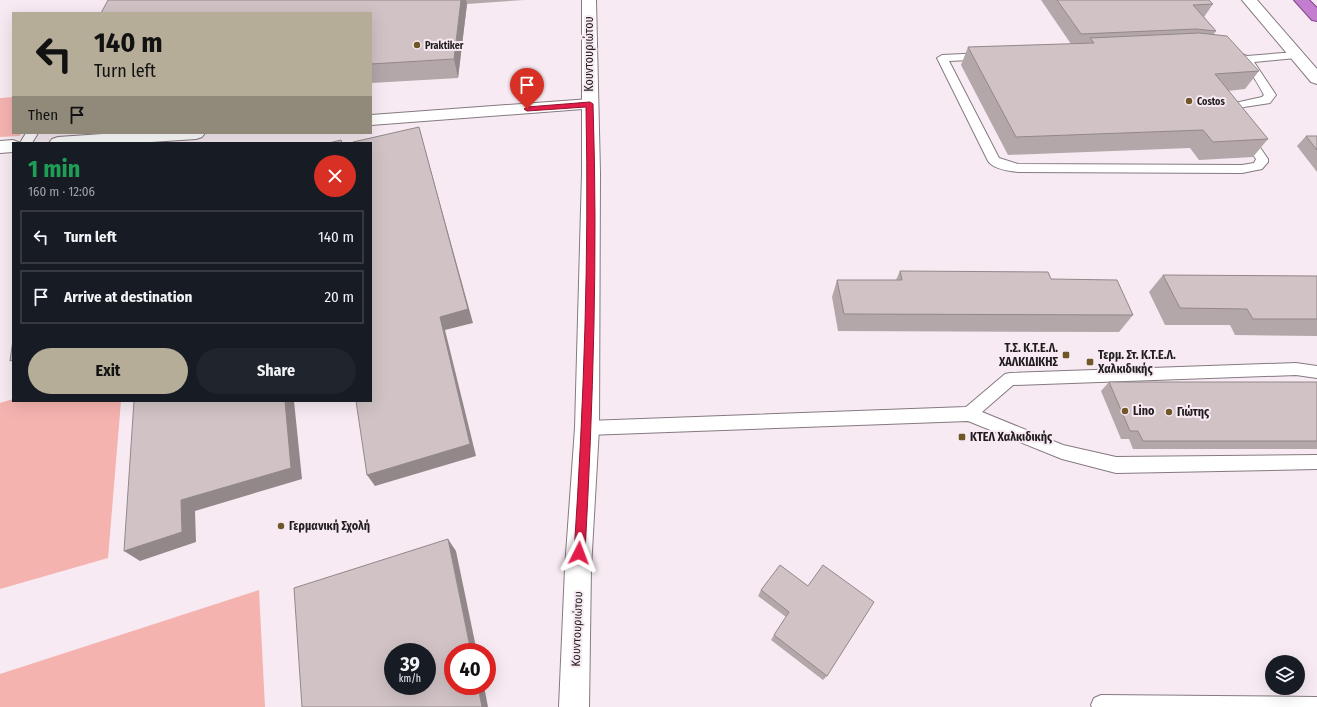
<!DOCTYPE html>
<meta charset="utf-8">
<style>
:root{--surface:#171b24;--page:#20242c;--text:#f1f3f6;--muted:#9ea1a6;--line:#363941;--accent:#b6ad99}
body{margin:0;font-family:"Fira Sans Condensed",sans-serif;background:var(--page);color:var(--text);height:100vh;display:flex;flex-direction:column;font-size:15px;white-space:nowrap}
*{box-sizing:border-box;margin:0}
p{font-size:13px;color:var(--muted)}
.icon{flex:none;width:22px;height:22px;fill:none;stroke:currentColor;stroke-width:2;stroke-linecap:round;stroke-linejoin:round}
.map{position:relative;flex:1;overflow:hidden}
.details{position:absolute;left:12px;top:142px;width:360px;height:260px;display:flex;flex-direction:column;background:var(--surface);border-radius:0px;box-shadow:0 4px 16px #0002}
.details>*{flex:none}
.hud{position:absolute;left:12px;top:12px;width:360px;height:122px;border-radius:0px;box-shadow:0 4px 16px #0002;background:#b6ad99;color:#111;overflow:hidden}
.controls{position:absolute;left:1265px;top:655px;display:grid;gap:8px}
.controls a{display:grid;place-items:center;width:40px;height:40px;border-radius:50%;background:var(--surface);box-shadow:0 4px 16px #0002;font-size:20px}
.speed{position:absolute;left:384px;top:643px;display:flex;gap:8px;font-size:20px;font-weight:700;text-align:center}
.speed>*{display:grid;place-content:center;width:52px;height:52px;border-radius:50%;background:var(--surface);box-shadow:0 4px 16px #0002;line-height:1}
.speed small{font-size:10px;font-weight:400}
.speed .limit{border:6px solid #d22;background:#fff;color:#111}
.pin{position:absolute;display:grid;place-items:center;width:34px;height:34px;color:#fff;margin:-41px -17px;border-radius:50% 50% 50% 0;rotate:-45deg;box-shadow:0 0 4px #0007}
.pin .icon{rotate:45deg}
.me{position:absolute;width:44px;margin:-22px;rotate:3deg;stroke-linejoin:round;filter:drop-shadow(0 0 3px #0008)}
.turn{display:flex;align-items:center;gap:14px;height:84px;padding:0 16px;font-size:18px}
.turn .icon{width:52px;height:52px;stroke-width:2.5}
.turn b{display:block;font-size:28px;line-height:34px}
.then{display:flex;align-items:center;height:38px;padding:0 16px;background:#0003;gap:8px;font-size:15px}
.round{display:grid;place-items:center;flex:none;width:42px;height:42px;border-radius:21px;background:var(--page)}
.head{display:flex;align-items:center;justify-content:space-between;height:68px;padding:0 16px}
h1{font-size:24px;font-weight:700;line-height:30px;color:#1e9e55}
.primary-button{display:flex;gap:8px;margin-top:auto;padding:8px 16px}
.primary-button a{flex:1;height:46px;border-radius:24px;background:var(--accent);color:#111;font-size:16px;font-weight:700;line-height:46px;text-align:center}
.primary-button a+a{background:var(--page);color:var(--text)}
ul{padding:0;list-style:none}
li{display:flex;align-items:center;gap:12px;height:54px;margin:0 8px 6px;padding:0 8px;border:2px solid var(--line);border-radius:0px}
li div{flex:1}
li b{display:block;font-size:15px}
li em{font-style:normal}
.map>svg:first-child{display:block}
</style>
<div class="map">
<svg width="1317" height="707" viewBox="0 0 1317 707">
<rect width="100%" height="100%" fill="#f7eaf2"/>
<!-- green -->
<path fill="#f5b3b0" d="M13,97v36h9l-3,3 -19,1v-39z
M13,399v2h108l-13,157 -108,31v-186z
M259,590l6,117h-265v-33z"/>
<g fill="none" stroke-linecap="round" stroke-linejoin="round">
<!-- service casing -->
<g stroke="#857a81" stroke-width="2">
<path id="service" d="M1187,44l39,4 21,8 49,-4 5,3 -5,3 -42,4 22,33 -6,8 -26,4 -7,4 4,9 27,39v3l-6,7 -20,4 -224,-1c-9,-1 -25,-3 -30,-11l-51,-103 5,-3zM1187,50c44,3 56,4 77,45l-2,2 -27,6 -10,7 4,10 27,39 -2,4 -12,2 -224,-1 -19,-6 -50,-97z
M26,133h12l-6,10h-12z
M1296,363l21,3v12l-21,-3 -283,10 -31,27 81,33 53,12 201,-2v14l-201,4 -54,-14 -94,-38 -381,14 -6,-2 -2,-5 2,-5 6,-2 379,-14 39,-33 5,-1z
M1101,695l216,2v10h-225l-1,-2 3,-7z"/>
</g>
<!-- minor casing -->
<g stroke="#857a81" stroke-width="2">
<path id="minor" d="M590,99l6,1 2,4 -2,4 -225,17v-10z
M117,133h88l-3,4 -6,2 -60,4h-87l3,-4 6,-2z
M13,140l7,3h-7v9l-13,1v-12z"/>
</g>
<!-- tertiary casing -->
<g stroke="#857a81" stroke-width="2">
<path id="tertiary" d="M582,0h14l4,173 -1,255 -8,140 -2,139h-30l6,-139 10,-140 7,-255z
M1242,0h15l60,69v15l-6,-2z"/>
</g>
<!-- trunk casing -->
<g stroke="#80468a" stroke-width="2">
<path id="trunk" d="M1294,0h15l8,8v13l-5,-1z"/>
</g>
<!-- service -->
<use href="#service" fill="#fff" fill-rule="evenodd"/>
<!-- minor -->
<use href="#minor" fill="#fff" fill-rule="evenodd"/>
<!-- tertiary -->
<use href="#tertiary" fill="#fff" fill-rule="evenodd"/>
<!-- trunk -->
<use href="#trunk" fill="#c37ed0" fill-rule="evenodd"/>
</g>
<!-- wall -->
<path fill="#b3a7a9" d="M108,0h416l-57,4 -9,74 -87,5v-70z
M1041,0h168l4,4 -9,13 12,14 -3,4 46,36 -14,18 -17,2 40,48 -15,18 -54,3 -9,-12 -182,7 -47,-90 7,-18 103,-3z
M1306,136h11v36l-20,-26z
M900,271l151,8 82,36 -14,17 -281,-1 -6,-34 5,-17h59z
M1163,275l154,1v60l-82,-1 -5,-10h-65l-16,-33z
M1109,382h208v67h-184l-4,-10h-8l-20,-48z
M808,586l19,90 -4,4 -52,-40 3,-5 12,-18 -28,-21 3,-6z"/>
<!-- shaded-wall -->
<path fill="#92888a" d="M461,0h5l1,4 -9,74 -4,-19z
M419,127l4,15 50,181 -28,7 31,126 -101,30 -8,-11 73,-158z
M285,401h9l8,78 -107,32 1,31 -56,19 -16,-10 57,-51z
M448,539l8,12 21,101h-6z
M478,686h6l4,21h-6z"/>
<!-- building -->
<path fill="#d0c2c5" stroke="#92888a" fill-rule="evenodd" d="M108,0h353l-7,59 -83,5v-51h-270z
M1057,0h152l4,4 -20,1 23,26 -20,-2 -115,5z
M1199,33l28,3 32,35 -44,3 53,65 -55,3 -10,-12 -187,7 -48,-90 126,-4 -4,-5z
M419,127l49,182 -28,8 30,127 -103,31 -11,-74h15v-258h-18v-1z
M1306,136h11v14z
M341,140l1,3h-13z
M900,271l148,1 3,7 66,1 16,35 -289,-1 -7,-34h65z
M1163,275l154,1v43h-64l-6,-10 -67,-1z
M13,340v20l-3,1z
M1109,382h208v59h-174l-5,-10h-8z
M134,401h151l6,67 -110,32 1,32 -58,19z
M448,539l23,113h-18v34h25l4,21h-180l-8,-119zM393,652h34v34h-34z
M780,565l28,21 15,-21 51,37 -47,74 -53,-41 15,-23 -28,-22z"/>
<!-- route -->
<path fill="#e11d48" stroke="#92132f" d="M590,102l3,2c5,150 0,299 -8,449l-2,3 -4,2 -4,-2 -1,-3c10,-149 15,-298 12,-446l-59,4 -3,-2 3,-2z"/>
<!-- markers -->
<g fill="#6f5727" stroke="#f7eaf2" stroke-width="1.5">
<circle cx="417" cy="45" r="4"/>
<circle cx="1189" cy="101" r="4"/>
<rect x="1062" y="351" width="8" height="8" rx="2"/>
<rect x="1086" y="358" width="8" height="8" rx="2"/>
<circle cx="1125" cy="411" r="4"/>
<circle cx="1169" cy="412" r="4"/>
<rect x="958" y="433" width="8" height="8" rx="2"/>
<circle cx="281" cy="526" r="4"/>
</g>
<g text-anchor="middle" stroke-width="4" stroke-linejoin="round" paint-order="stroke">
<!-- far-poi labels -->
<g font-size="10" font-weight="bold" fill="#201c1f" stroke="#f7eaf2" text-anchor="start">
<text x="425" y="49">Praktiker</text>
<text x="1197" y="105">Costos</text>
</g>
<!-- street labels -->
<g font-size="12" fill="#201c1f" stroke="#f7eaf2">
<text transform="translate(589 54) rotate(-90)" y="4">Κουντουριώτου</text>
<text transform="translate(577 629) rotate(-88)" y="4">Κουντουριώτου</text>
</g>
<!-- poi labels -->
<g font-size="12" font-weight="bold" fill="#201c1f" stroke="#f7eaf2" text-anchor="start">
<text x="1058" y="352" text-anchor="end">Τ.Σ. Κ.Τ.Ε.Λ.<tspan x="1058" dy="14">ΧΑΛΚΙΔΙΚΗΣ</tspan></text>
<text x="1098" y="359">Τερμ. Στ. Κ.Τ.Ε.Λ.<tspan x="1098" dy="14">Χαλκιδικής</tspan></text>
<text x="1133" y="415">Lino</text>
<text x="1177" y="416">Γιώτης</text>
<text x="970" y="441">ΚΤΕΛ Χαλκιδικής</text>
<text x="289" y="530">Γερμανική Σχολή</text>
</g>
</g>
</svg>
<div class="controls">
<a><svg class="icon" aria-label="layers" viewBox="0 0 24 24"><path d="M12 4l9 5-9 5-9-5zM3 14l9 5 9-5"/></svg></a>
</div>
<div class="speed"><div>39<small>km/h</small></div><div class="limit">40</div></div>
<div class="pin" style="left:527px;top:109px;background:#d93025"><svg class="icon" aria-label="arrive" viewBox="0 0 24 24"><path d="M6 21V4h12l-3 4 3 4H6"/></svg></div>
<svg class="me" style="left:579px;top:553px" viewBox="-20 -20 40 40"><path d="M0-17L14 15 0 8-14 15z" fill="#e11d48" stroke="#fff" stroke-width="4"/></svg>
<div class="hud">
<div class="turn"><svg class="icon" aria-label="left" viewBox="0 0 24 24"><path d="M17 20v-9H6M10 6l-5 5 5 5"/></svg><div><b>140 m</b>Turn left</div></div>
<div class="then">Then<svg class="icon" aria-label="arrive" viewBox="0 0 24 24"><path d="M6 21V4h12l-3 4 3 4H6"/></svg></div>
</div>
<section class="details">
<div class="head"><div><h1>1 min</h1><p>160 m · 12:06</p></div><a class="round" style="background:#d93025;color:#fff"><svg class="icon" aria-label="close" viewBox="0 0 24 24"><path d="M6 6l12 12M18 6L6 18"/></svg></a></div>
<ul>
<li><svg class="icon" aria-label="left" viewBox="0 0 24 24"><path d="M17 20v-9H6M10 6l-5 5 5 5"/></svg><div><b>Turn left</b></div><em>140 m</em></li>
<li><svg class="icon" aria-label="arrive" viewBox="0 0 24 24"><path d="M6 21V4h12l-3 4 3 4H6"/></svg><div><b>Arrive at destination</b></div><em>20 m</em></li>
</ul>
<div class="primary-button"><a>Exit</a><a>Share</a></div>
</section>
</div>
